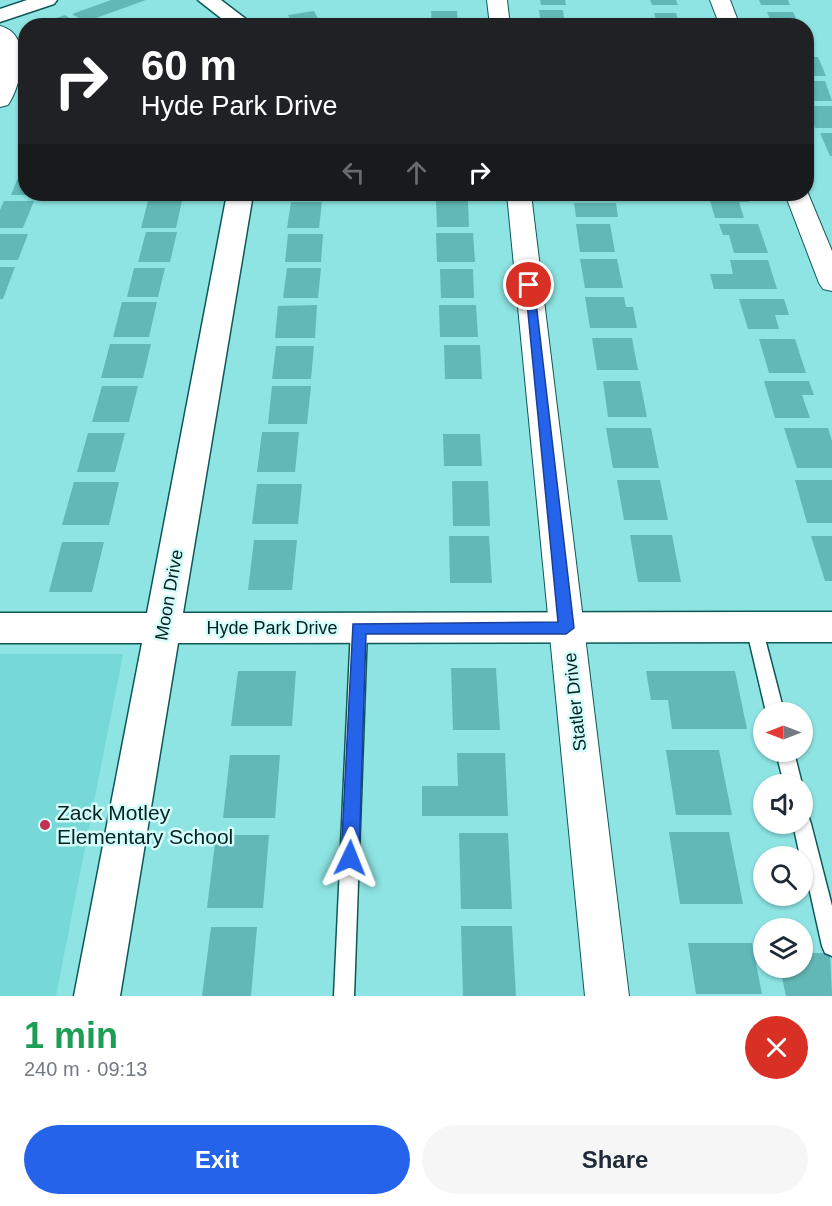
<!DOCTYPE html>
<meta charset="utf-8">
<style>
:root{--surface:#fff;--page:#f6f6f7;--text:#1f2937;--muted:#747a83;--accent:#2563eb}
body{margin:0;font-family:Helvetica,sans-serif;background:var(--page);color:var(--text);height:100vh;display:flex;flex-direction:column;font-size:22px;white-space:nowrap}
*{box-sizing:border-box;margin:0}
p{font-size:20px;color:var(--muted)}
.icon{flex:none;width:33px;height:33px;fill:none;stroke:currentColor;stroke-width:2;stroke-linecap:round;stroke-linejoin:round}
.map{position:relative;height:996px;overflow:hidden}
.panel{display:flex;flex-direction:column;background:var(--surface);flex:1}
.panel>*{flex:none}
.top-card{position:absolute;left:18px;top:18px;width:796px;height:183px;border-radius:24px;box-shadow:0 2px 4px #0004;background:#202124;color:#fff;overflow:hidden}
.needle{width:39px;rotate:270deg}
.tools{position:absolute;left:753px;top:702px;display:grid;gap:12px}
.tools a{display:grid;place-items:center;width:60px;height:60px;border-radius:50%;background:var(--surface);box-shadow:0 2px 4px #0004;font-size:30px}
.pin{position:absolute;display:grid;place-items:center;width:51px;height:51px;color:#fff;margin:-26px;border:3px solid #fff;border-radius:50%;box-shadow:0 2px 6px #0007}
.me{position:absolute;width:66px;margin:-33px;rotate:2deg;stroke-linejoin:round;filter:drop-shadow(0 0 4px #0008)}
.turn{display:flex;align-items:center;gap:21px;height:126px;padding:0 24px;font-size:27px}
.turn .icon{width:78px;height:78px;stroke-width:2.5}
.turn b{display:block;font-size:42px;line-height:51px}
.lanes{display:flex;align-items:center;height:57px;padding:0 24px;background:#0003;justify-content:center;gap:30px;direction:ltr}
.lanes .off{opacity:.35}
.round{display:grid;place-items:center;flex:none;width:63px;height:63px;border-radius:32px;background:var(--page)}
.headline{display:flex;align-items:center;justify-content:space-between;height:102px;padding:0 24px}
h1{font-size:36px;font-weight:600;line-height:45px;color:#1e9e55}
.action{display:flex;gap:12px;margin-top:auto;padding:12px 24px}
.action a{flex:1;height:69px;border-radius:36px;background:var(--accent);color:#fff;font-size:24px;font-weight:600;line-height:69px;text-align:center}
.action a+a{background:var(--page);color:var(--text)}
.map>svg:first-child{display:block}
</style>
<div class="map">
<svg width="832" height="996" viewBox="0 0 832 996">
<rect width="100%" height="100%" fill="#8de4e2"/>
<!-- built -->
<path fill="#77d9d7" d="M0,654h123l-67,342h-56z"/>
<!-- building -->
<path fill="#62b8b7" d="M111,0h35l-61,22 -13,-8z
M540,0h25l1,5h-25z
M650,0h26l2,5h-26z
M759,0h29l2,5h-29z
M539,10h24l2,16h-24z
M314,11l8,15h-28l-6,-11z
M431,11h26l1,15h-26z
M767,12h26l7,14h-27z
M654,13h22l4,13h-22z
M65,15l13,9 -42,2v-1z
M179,19l8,7h-30v-1z
M807,57h11l8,19h-19z
M807,81h18l7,20h-25z
M807,106h25v22h-17z
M820,133h12v23h-2z
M21,170h5v25h-15z
M708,194h38l3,8h-10l5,16h-29z
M4,201h30l-11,27h-23v-18z
M148,201h34l-6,27h-35z
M436,201h32l1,26h-32z
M291,202h31l-3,26h-32z
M574,203h42l2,14h-42z
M576,224h34l5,28h-35z
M719,224h39l10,29h-34l-5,-18h-6z
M146,232h31l-7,30h-32z
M436,233h37l2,29h-38z
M0,234h28l-10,26h-18z
M288,234h35l-2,28h-36z
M580,259h37l6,29h-38z
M730,260h38l9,29h-63l-4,-15h23z
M0,267h15l-12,32h-3z
M134,268h31l-7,29h-31z
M287,268h34l-3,30h-35z
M440,269h33l1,29h-33z
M585,297h39l2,10h7l4,21h-47z
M739,299h45l5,16h-14l4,14h-31z
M122,302h35l-8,35h-36z
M317,305l-2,33h-40l3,-32z
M439,305h37l2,32h-38z
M592,338h40l6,32h-41z
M759,339h36l11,34h-37z
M110,344h41l-8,34h-42z
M444,345h36l2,34h-37z
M276,346h38l-3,33h-39z
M603,381h37l7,36h-39z
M764,381h45l5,14h-12l8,23h-35z
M102,386h36l-9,36h-37z
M272,386h39l-4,38h-39z
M606,428h45l8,40h-46z
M784,428h44l4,13v27h-35z
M262,432h37l-4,40h-38z
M88,433h37l-10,39h-38z
M443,434h37l2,32h-38z
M617,480h43l8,40h-44z
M795,480h37v43h-25z
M452,481h36l2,45h-37z
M74,482h45l-10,43h-47z
M257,484h45l-4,40h-46z
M630,535h42l9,47h-43z
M449,536h40l3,47h-42z
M811,536h21v45h-7z
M254,540h43l-5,50h-44z
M62,542h42l-12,50h-43z
M451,668h45l4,62h-47z
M238,671h58l-4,55h-61z
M646,671h89l12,58h-75l-4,-29h-17z
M666,750h53l13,65h-56z
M457,753h48l3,63h-86v-30h36z
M230,755h50l-5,63h-52z
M669,832h60l14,72h-63z
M459,833h49l4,76h-51z
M216,835h53l-6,73h-56z
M461,926h51l4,70h-53z
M211,927h46l-6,69h-49z
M688,943h64l10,51h-66z
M802,953h28l2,43h-46l-6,-28h22z"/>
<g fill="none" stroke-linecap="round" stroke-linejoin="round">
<!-- service casing -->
<g stroke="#0e5857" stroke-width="3">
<path id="service" d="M754,620l6,2 2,5 22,85h-18l-20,-85 2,-5z
M359,621l6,2 2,5 -13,368h-20l17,-368 2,-5z
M776,752h18l8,32h-18z
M802,815l7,3 2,6 21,82v50l-7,-3 -3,-7 -20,-90h-2l-7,-32h9z"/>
</g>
<!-- minor casing -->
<g stroke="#0e5857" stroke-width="2">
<path id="minor" d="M487,0h20l3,26h-20z
M710,0h20l10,26h-20z
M0,26c33,8 22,58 8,79l-8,2z
M807,191l25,60v40l-9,-2 -4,-6 -34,-89h22z
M507,194h24l98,802h-44z"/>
</g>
<!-- tertiary casing -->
<g stroke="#0e5857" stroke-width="3">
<path id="tertiary" d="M27,0h30l-3,4 -54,18v-13z
M198,0h23l34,26h-24z
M227,194h26l-70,419 649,-1v30l-654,1 -58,353h-46l68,-353h-142v-30h147z"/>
</g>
<!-- service -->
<use href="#service" fill="#fff" fill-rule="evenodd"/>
<!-- minor -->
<use href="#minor" fill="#fff" fill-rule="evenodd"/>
<!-- tertiary -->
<use href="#tertiary" fill="#fff" fill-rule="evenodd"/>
</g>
<!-- route -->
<path fill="#2563eb" stroke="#184099" stroke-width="1.5" d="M525,282l9,3 40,343 -8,6h-200l-7,224 -3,6 -6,2 -6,-2 -3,-6 12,-234 205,-2z"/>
<!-- markers -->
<circle fill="#c33250" stroke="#d4fcfb" stroke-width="2" cx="45" cy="825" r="6"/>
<g text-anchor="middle" stroke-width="5" stroke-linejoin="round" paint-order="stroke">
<!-- street labels -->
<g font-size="18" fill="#002221" stroke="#d4fcfb">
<text transform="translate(169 595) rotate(-80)" y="6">Moon Drive</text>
<text x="272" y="634">Hyde Park Drive</text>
<text transform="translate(575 702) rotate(-96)" y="6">Statler Drive</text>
</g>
<!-- near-poi labels -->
<g font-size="21" fill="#002221" stroke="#d4fcfb" text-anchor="start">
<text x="57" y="820">Zack Motley<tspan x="57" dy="24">Elementary School</tspan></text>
</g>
</g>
</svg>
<div class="tools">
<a><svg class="needle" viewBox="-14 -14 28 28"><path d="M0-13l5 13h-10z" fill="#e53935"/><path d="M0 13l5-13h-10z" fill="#747a83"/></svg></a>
<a><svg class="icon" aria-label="sound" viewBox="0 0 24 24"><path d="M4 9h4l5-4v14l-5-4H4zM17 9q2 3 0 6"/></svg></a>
<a><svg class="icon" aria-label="search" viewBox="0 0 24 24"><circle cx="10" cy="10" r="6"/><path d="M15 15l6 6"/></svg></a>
<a><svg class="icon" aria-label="layers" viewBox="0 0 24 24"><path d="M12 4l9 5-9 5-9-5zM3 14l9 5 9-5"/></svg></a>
</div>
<div class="pin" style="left:529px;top:285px;background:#d93025"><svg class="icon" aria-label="arrive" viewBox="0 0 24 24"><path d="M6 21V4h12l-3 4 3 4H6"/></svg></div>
<svg class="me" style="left:350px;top:858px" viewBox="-20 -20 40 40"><path d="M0-17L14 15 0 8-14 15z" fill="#2563eb" stroke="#fff" stroke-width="4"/></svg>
<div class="top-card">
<div class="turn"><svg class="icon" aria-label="right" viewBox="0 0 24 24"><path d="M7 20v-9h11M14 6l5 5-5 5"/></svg><div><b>60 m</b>Hyde Park Drive</div></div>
<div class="lanes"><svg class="icon off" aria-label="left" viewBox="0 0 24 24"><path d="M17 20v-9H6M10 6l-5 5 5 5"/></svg><svg class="icon off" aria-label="ahead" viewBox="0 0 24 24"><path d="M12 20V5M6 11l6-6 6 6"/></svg><svg class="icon" aria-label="right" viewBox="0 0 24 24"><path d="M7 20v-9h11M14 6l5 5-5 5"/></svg></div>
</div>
</div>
<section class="panel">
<div class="headline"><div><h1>1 min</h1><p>240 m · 09:13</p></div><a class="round" style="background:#d93025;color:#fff"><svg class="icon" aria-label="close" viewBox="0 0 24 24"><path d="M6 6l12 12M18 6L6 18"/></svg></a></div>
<div class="action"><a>Exit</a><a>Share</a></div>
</section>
